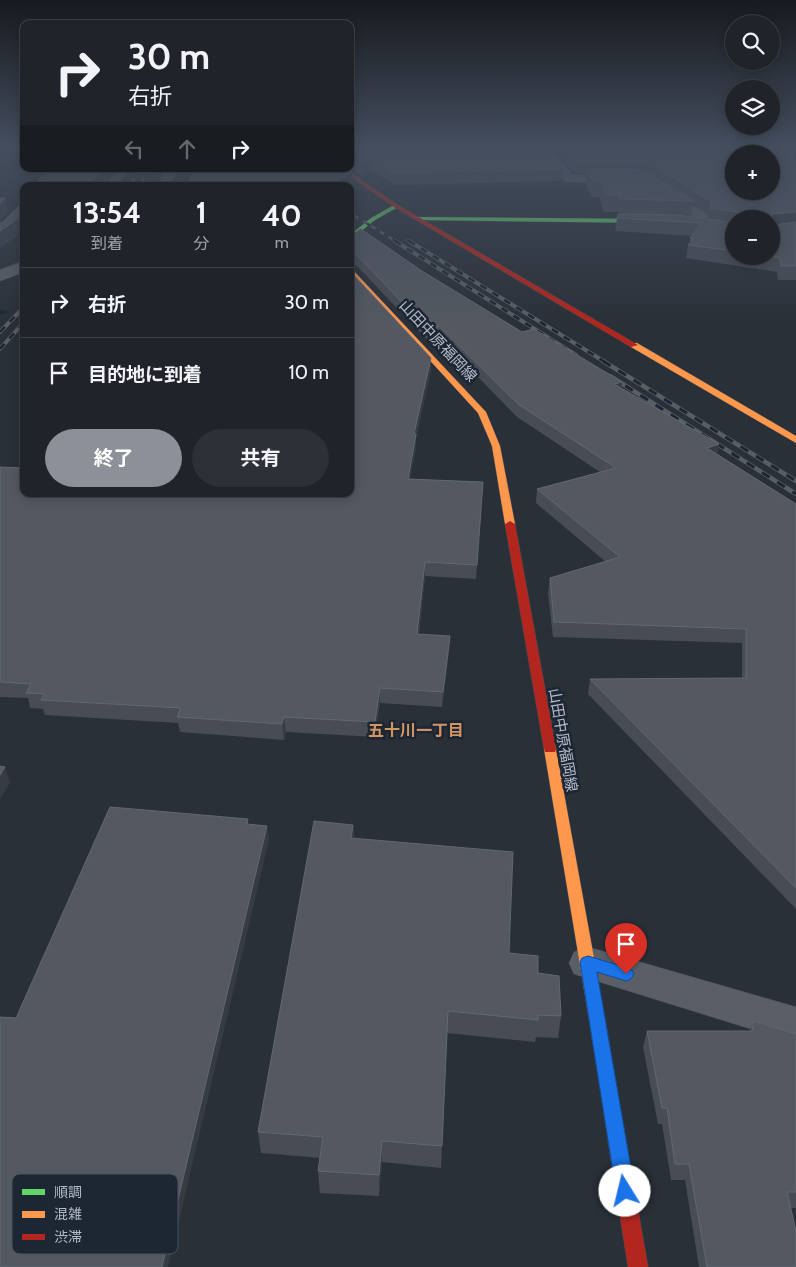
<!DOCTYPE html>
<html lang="ja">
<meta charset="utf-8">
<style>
:root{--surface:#20242a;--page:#2d3036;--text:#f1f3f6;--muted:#a2a4a8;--line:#3d4147;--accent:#8c9099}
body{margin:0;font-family:Cabin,"Noto Sans JP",sans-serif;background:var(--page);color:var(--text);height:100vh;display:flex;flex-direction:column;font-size:19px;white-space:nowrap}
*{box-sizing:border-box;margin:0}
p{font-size:16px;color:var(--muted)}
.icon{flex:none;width:28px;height:28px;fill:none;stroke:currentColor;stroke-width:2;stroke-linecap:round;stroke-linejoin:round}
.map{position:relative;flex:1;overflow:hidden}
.details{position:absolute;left:20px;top:182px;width:334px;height:315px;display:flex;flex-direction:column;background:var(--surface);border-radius:10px;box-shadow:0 2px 12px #0003,0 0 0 1px var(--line)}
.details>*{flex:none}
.top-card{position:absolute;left:20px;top:20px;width:334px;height:152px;border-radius:10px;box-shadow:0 2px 12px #0003,0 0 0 1px var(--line);background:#20242a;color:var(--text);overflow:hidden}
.fabs{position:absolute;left:725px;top:15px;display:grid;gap:10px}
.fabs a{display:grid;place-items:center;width:55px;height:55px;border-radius:50%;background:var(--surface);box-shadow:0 2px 12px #0003,0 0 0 1px var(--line);font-size:25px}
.pin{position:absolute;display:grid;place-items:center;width:42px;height:42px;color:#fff;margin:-51px -21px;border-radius:50% 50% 50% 0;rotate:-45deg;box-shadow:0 0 5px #0007}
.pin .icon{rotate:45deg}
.me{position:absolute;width:55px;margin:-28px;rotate:351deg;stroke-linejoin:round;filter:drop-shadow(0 0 4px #0008)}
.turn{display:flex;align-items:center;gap:18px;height:105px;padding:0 25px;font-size:22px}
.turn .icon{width:65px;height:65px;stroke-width:2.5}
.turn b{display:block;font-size:35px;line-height:42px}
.lanes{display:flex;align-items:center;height:48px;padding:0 25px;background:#0003;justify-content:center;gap:25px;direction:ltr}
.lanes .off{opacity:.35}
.eta{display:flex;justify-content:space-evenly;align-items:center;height:85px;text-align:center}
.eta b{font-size:30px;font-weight:700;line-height:35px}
.button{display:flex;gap:10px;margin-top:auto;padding:10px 25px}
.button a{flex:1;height:58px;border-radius:30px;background:var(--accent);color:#fff;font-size:20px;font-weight:700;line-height:58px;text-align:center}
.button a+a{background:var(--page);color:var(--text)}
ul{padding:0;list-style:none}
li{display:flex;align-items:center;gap:15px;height:70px;padding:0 25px;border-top:1px solid var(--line)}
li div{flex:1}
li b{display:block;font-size:19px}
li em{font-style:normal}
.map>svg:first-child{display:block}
</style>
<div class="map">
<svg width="796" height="1267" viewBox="0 0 796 1267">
<rect width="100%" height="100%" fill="#2a3038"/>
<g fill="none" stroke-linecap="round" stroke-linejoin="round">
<!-- stream -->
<path fill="#19273c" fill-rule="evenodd" d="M0,232h24v4h-24z
M0,310l10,2 -10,2z"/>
<!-- street casing -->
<g stroke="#484c55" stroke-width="1">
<path id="street" d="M538,147h12l23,28h51l6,4 -6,4 -59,-1z
M782,147h12l2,26 -6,-4z
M118,169h12l-13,17h-13z
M166,169h12l-9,17h-12z
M661,187l46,26 2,3 -9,11h-10l-2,-3 6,-7 -38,-23 -1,-3z
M24,261v11l-24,9v-11z
M588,947l208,60v36l-222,-69 -5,-11 5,-11z"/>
</g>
<!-- fast casing -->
<g stroke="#484c55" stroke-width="1">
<path id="fast" d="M396,204l2,3 -23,13 -25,20v-5l21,-17z
M418,217l236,2 3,2 -3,2 -238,-3z"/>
</g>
<!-- slow casing -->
<g stroke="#484c55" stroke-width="1">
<path id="slow" d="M350,267l136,145 14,34 15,78 -2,2 -3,1 -5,-3 -13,-78 -14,-33 -128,-140z
M631,343h6l159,93v7l-165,-96z
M550,745l5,1 1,3 48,264 -2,5 -6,2 -6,-2 -2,-5 -44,-264 1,-3z"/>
</g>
<!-- jam casing -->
<g stroke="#484c55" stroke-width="1">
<path id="jam" d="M340,169h5l53,36 240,140 -7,2 -237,-140z
M510,521l5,3 41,225 -1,3h-10l-1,-3 -39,-225z
M596,1006l6,2 2,5 44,254h-20l-40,-254 2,-5z"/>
</g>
<!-- street -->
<use href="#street" fill="#5a5e66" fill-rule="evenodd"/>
<!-- fast -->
<use href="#fast" fill="#63d668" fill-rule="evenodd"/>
<!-- slow -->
<use href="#slow" fill="#ff974d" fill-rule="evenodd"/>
<!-- jam -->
<use href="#jam" fill="#b3261e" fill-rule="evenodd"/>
<!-- rail-far2 casing -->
<g stroke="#595d64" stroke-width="2.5">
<path id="rail-far2" d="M129,186l12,-17
M139,186l11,-17
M350,213l47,29
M407,240l4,2"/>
</g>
<!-- rail-far1 casing -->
<g stroke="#595d64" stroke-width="4">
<path id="rail-far1" d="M395,241l181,114
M409,241l196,121
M0,332l24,-25
M0,349l24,-27"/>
</g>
<!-- rail casing -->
<g stroke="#595d64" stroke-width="4.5">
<path id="rail" d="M603,361l193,120
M610,376l186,118"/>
</g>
<!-- rail-far2 -->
<use href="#rail-far2" stroke="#1d2633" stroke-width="2" stroke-dasharray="5" stroke-linecap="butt"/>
<!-- rail-far1 -->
<use href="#rail-far1" stroke="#1d2633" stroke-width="2.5" stroke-dasharray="7" stroke-linecap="butt"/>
<!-- rail -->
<use href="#rail" stroke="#1d2633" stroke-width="3" stroke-dasharray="9" stroke-linecap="butt"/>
</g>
<!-- wall -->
<path fill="#474c55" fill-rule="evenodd" d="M350,147l212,22 -1,12 -166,4 -26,-16 -7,6 -12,-8z
M552,147h235l4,11 5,3v119h-18l-1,-8 -91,-14 2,-13 2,-2v-5l2,-2 -77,-5 2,-13 2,-6h-15l-5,-15h-8l-5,-13 1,-10 -13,-1zM693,204l16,10 -1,5 -17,-2zM734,219h37v37h-37z
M24,194v36l-24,18 3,-26 20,-20z
M350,233l72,38 100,61 100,50 -1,6 98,56 -2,10 79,50v405l-208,-215 2,-15 152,-1v-35l-189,-6 -5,-44 2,-15 56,-16 -70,-59 1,-14 63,-17 -83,-55 -79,-81 -3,12 -79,-83 -6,-2z
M431,358v12l-15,68v9l-6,32 73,3 -7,97 -51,-3 -6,58 31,2 -1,15 -7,56 -62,-4 -5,34 -89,-5 -2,8 -104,-8 -2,-9 -133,-8 -2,-6 -13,-1 -2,-10 -28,-1v-230l350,27z
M353,825l1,13 155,115 29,20 23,43 -3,22 -22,-1 -1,5 -88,-9 -6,135 -59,-6 -3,34 -59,-3 -2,-22 2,-13 -59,-5 -3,-21z
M754,1021l42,13v174h-5l5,59h-97l-14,-87h-14l-9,-56h-4l-15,-77 4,-16h103z"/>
<!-- shaded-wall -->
<path fill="#373c44" d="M369,158v11l-7,6v-12z
M104,169h12l-14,17h-15z
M352,171v12l-5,3h-16z
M5,198l3,14 -8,9v-17z
M796,212v12l-25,3 1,-13z
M21,216l3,14 -24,18v-17z
M438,325v11l-3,12v-11z
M431,358v12l-15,68v9l-8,46v-14l6,-45z
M622,382l-2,12 -6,-10z
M719,444l-3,13 -9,-9z
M425,562v14l-8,73v-15z
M450,636l-1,15 -7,56 1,-15z
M380,688v15l-5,34v-15z
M284,717l2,15 -2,8 -2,-16z
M5,767l5,16 -10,16v-24z
M353,825l1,22 -3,-9z
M267,826l2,14 -101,427h-6z
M382,1141v21l-3,34v-21z"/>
<!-- building -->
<path fill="#535861" stroke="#626872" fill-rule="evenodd" d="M350,147h195l17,22 -167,4 -26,-15 -7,5 -12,-7z
M562,147h225l4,11 5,3v51l-24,2v9l2,2 22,-3v44h-15l-1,-8 -14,-2h5v-37h-33v-7l-28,-4 2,-6 -61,-38 -76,-2zM734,154h37v37h-37z
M51,169h53l-17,17h-55z
M197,169h151l4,2 -21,15h-145z
M588,169l54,1 52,31 -74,-2 1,-4h-16l-4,-14 -9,-1z
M23,194h1v22h-3l-21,15v-8l3,-1 20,-20z
M0,198h5l-5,6z
M618,214l60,1 56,8v28l-46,-6 5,-6 -3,-1 12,-15 -85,-5z
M361,229l61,42 100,61 12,-3 88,53 -8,2 105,60 -12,4 89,56v384l-206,-209 156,-1v-49l-192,-7 -4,-44 70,-21 -83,-68 79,-21 -98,-64 -80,-79 -3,12 -79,-83 -6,-1v-20h5z
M350,271l81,87 -17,76h2l-8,45 75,3 -6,83 -52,-3 -8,72 33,2 -7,56 -63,-4 -5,34 -91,-5 -2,7 -105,-7 4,-9 -140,-8 3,-6 -18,-1 5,-9 -31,-2v-215l24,1v26h326z
M0,766l5,1 -5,8z
M110,807l138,12 -1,5 20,2 -105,441h-162v-250l16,1z
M314,821l39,4 -2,13 162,14 -4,101 29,3v17l21,3 2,40 -23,-1v5l-90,-9 -6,135 -60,-5 -3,34 -61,-4 5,-34 -65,-5z
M754,1021l42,13v158h-9l9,39v36h-89l-18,-103h-14l-8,-56h-5l-15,-77h105z"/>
<!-- sky -->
<linearGradient id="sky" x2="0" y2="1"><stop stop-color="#171a1f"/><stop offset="0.45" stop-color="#444e5e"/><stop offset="1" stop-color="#444e5e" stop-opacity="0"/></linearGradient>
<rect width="796" height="324" fill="url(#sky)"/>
<!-- route -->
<path fill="#1a73e8" stroke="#114b97" d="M588,956l43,13 3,5 -3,5 -5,2 -29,-9 38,219 -3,7 -7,2 -7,-2 -2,-7 -36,-229 2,-4z"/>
<g text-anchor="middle" stroke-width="5" stroke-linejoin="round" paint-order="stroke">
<!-- street labels -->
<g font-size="15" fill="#b4bcc9" stroke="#1d2633">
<text transform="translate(438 341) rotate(47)" y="5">山田中原福岡線</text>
<text transform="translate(563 740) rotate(80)" y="5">山田中原福岡線</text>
</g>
<!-- neighbourhood labels -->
<g font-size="16" font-weight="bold" fill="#d59563" stroke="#1d2633">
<text x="416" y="736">五十川一丁目</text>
</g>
</g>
<!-- legend -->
<rect x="12" y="1174" width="166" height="80" rx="8" fill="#1d2633" stroke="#4a5360" stroke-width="1"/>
<rect x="22" y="1189" width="23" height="6" fill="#63d668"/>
<rect x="22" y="1211" width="23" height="7" fill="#ff974d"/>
<rect x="22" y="1234" width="23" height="6" fill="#b3261e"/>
<g font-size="14" fill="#b4bcc9">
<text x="54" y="1197">順調</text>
<text x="54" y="1219">混雑</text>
<text x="54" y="1242">渋滞</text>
</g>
</svg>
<div class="fabs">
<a><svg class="icon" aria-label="search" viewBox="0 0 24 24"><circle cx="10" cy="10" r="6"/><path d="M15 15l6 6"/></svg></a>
<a><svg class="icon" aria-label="layers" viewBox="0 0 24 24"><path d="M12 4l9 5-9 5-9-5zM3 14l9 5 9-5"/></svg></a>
<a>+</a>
<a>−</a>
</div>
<div class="pin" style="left:626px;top:974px;background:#d93025"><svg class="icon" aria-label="arrive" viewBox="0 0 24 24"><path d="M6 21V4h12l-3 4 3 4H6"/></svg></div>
<svg class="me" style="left:625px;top:1191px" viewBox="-20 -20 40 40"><circle r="19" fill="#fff"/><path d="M0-13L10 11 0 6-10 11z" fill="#1a73e8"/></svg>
<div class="top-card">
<div class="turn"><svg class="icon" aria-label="right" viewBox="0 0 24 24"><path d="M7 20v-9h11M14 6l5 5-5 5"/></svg><div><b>30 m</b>右折</div></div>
<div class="lanes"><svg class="icon off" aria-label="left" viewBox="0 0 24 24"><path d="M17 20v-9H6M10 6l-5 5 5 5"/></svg><svg class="icon off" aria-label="ahead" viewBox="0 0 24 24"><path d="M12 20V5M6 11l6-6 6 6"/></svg><svg class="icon" aria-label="right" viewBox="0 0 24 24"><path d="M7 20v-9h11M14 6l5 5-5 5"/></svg></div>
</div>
<section class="details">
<div class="eta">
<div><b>13:54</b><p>到着</p></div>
<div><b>1</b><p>分</p></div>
<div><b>40</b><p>m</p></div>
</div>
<ul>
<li><svg class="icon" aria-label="right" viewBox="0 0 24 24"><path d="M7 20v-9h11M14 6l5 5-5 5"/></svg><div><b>右折</b></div><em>30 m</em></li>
<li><svg class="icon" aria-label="arrive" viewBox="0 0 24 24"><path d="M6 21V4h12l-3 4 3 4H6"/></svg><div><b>目的地に到着</b></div><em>10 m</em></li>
</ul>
<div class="button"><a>終了</a><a>共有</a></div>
</section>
</div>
